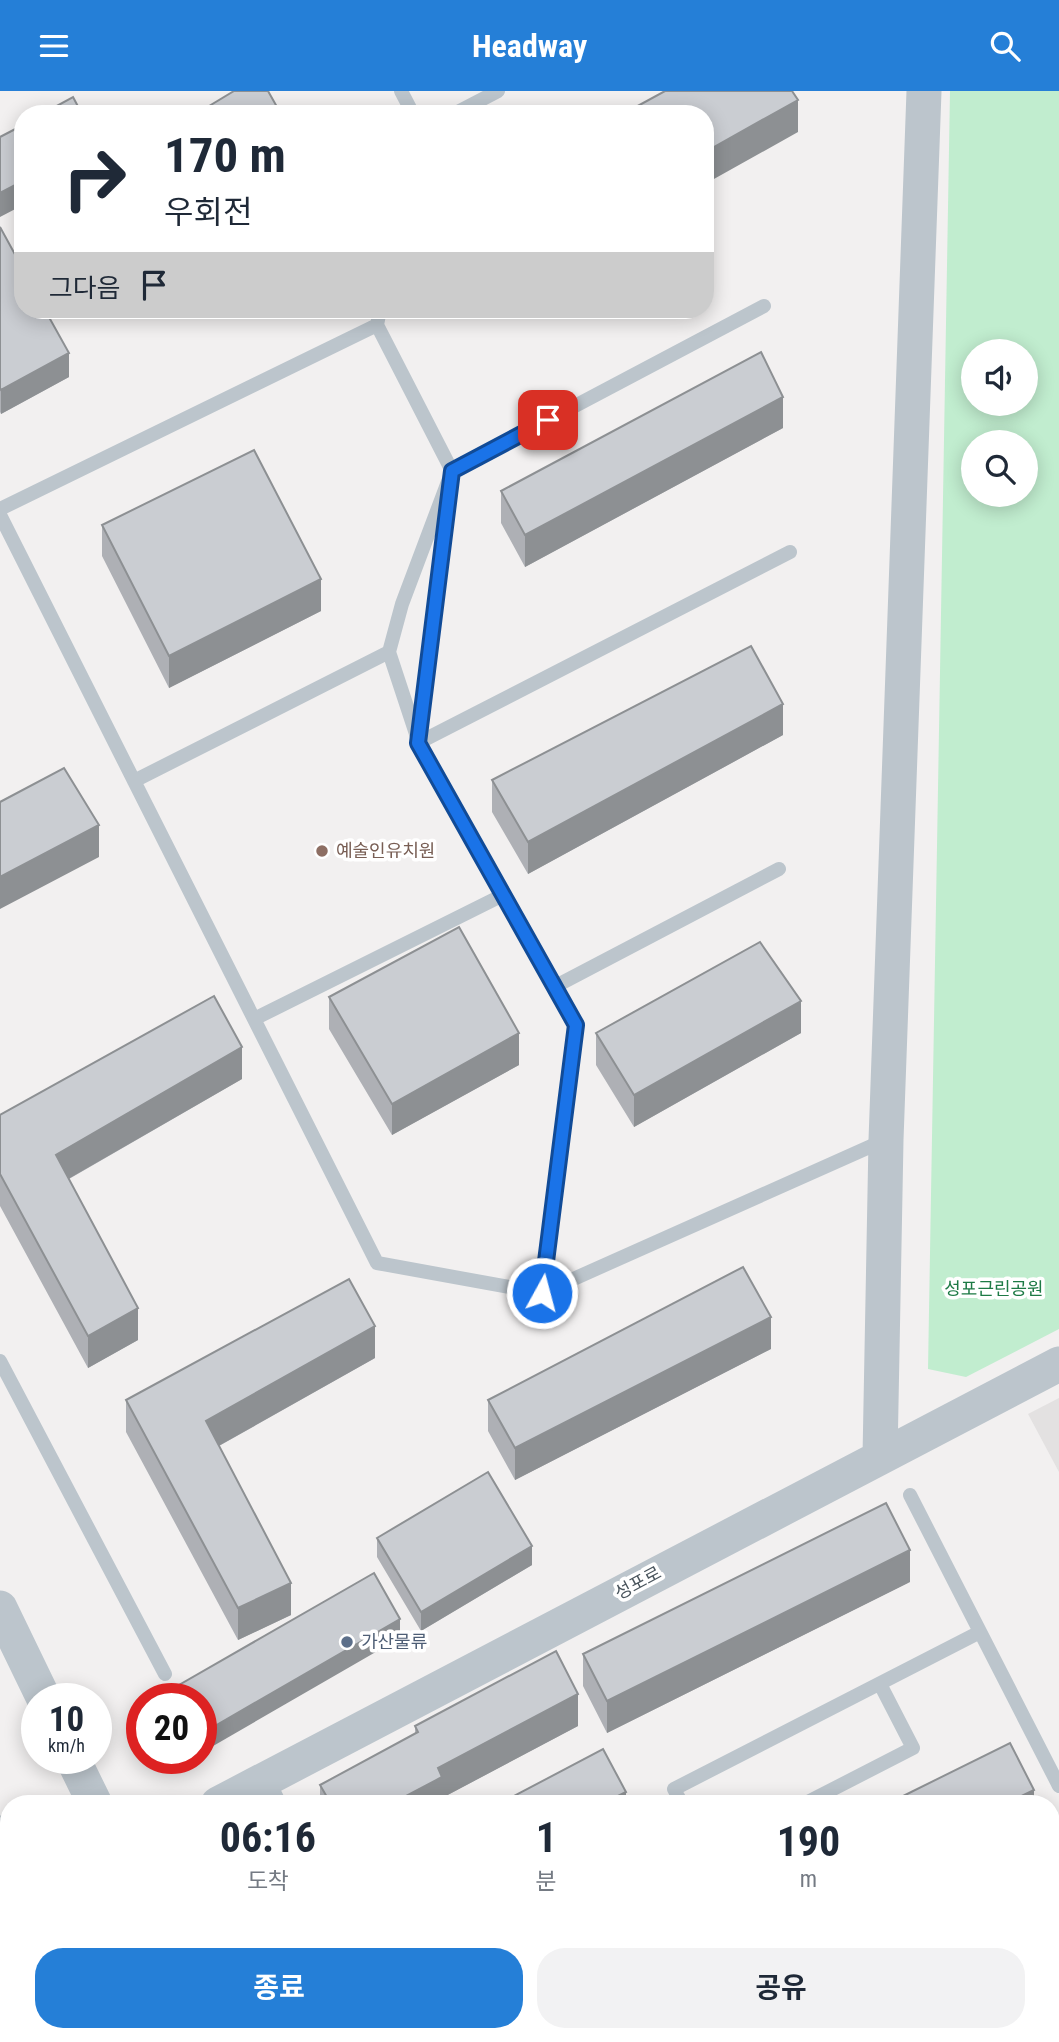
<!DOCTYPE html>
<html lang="ko">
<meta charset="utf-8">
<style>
:root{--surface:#fff;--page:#f2f2f3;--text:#1f2937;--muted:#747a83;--accent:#257fd7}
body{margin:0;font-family:"Roboto Condensed","Noto Sans KR",sans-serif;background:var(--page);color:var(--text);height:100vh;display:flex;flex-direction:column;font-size:26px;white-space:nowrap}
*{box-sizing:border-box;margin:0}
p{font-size:23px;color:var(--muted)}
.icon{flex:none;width:38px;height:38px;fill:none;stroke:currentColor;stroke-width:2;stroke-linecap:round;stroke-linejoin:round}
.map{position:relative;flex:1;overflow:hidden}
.sheet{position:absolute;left:0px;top:1704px;width:1060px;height:247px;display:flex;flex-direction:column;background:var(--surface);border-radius:28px 28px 0 0;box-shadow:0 4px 18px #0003}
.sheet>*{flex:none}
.guide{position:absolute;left:14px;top:14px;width:700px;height:214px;border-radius:28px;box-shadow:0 4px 18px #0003;background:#fff;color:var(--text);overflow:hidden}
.buttons{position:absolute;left:961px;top:248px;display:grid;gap:14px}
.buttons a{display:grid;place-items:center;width:77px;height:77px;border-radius:50%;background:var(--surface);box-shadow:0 4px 18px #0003;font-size:35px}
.speed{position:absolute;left:21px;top:1592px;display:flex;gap:14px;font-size:35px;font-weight:700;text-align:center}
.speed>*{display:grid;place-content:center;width:91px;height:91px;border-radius:50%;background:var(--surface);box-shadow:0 4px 18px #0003;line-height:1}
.speed small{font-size:18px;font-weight:400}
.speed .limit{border:10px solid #d22;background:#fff;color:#111}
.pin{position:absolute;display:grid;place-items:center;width:60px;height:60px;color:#fff;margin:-30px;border-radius:14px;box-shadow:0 4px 10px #0006}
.me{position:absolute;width:77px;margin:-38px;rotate:7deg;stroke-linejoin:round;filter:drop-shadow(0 0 5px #0008)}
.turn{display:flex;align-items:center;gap:24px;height:147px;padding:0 35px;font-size:32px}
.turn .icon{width:91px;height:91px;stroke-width:2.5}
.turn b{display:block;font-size:49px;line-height:60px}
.then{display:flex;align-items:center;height:66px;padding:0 35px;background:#0003;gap:14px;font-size:26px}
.eta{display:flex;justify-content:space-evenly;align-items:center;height:119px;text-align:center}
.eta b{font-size:42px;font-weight:700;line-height:49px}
.cta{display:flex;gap:14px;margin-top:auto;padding:14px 35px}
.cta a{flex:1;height:80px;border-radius:28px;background:var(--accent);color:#fff;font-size:28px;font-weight:700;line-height:80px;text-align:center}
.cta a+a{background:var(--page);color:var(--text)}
header{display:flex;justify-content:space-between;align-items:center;height:91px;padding:0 35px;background:var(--accent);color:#fff;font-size:32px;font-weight:700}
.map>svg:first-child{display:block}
</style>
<header><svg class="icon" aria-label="menu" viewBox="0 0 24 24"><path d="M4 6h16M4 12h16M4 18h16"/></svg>Headway<svg class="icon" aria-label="search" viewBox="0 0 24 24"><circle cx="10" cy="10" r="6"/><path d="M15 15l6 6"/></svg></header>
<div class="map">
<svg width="1059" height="1951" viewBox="0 0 1059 1951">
<rect width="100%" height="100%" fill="#f2f0f0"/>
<!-- education -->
<path fill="#e3e1e1" d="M1059,1307v74l-31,-58z"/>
<!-- green -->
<path fill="#c1edcf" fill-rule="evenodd" d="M950,0h109v1238l-93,48 -38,-8zM973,261h53v52h-53zM973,352h53v52h-53z"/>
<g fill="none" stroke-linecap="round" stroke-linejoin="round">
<!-- service -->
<path stroke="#bcc5cc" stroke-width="14" d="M401,0l12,23
M454,23l44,-23
M377,234l3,-15
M0,418l377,-184 75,146 -50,133 -13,48 30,91
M0,424l377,748 165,30 343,-153
M420,647l32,-267 312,-165
M134,690l255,-129
M554,896l225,-118
M254,928l249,-124
M542,1202l34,-268 -158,-282 372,-191
M0,1270l165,313
M910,1404l149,291
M267,1687l13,26
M682,1713l-8,-15 306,-157
M804,1713l109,-56 -33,-64
M1052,1807l7,-3
M396,1942l5,9
M801,1942l4,9
M931,1951l17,-9"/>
<!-- tertiary -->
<path stroke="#bcc5cc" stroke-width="35" d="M880,1366l6,-317 38,-1049
M0,1517l44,91
M73,1668l22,45
M218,1713l841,-440
M0,1742l9,17
M0,1830l9,-4
M97,1942l4,9
M213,1942l4,9"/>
</g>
<!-- wall -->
<path fill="#aeb0b5" d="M0,136l69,150 -68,37 -1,-2z
M783,337l-258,139 -24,-44v-32z
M102,434l219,86 -152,77 -67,-132z
M783,644l-255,139 -36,-62v-32z
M329,906l190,68 -127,70 -63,-106z
M596,942h205l-167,94 -38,-62z
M242,988l-173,100 69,161 -50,28 -88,-162v-91z
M771,1258l-256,131 -27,-49v-31z
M375,1267l-156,88 72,169 -53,25 -112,-208v-32z
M377,1447l155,27 -111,66 -44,-74z
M910,1491l-303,151 -24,-47v-32z
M415,1635h163l-136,72v6h-122v-19l95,-51z
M319,1942h68l4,9h-68z
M431,1942h83l-16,9h-63z"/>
<!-- shaded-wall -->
<path fill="#8d9093" d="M798,9v32l-93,52v-32z
M23,90v24l-23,12v-24z
M468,219h11l-11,6z
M69,262v24l-68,37v-24z
M783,306v31l-258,139v-32z
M321,488v32l-152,77v-32z
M783,613v31l-255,139v-32z
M99,734v32l-99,52v-32z
M801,910v32l-167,94v-32z
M519,942v32l-127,70v-31z
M242,956v32l-186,107v-31z
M138,1217v32l-50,28v-32z
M771,1226v32l-256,131v-32z
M375,1235v32l-169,95v-32z
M532,1455v19l-111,66v-19z
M910,1459v32l-303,151v-32z
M291,1492v32l-53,25v-32z
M400,1528v19l-199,115v-19z
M578,1603v32l-136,72v6h-51l47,-36z
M1034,1699v14h-29z
M626,1701v12h-24z
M454,1942h60l-16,9h-49v-6z
M676,1942h47v7l-3,2h-59z"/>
<!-- building -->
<path fill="#cacdd2" stroke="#8d9093" stroke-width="2" d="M234,0h34l13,23h-85z
M665,0h127l6,9 -93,52v-38h-82z
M73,6l9,17h-40z
M23,34v56l-23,12v-56z
M0,136l23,42v41h22l24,43 -68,37 -1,-2z
M761,261l22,45 -258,138 -24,-44z
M254,359l67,129 -152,77 -67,-131z
M751,555l32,58 -255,138 -36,-62z
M64,677l35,57 -99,52v-75z
M459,836l60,106 -127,71 -63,-107z
M760,851l41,59 -167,94 -38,-62z
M214,905l28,51 -186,108 82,153 -50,28 -88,-162v-59z
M743,1176l28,50 -256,131 -27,-48z
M349,1188l26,47 -169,95 85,162 -53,25 -112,-208z
M488,1381l44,74 -111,66 -44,-74z
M886,1412l24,47 -303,151 -24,-47z
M374,1482l26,46 -199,115v-35h-32l-4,-6z
M556,1560l22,43 -140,74 4,9 -51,27h-60l-11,-19 98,-53 -3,-6z
M1010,1652l24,47 -29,14h-118z
M603,1658l23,43 -24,12h-103z
M1059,1927v24h-46l17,-9h22v-11z
M331,1942h56l4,9h-55z
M573,1942h103l-15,9h-100l-1,-1z"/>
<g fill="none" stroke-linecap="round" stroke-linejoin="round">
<!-- route casing -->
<g stroke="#114b97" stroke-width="18">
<path id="route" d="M542,1202l34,-268 -158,-282 34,-272 96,-51"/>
</g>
<!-- route -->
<use href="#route" stroke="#1a73e8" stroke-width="12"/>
</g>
<!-- markers -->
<circle fill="#8d6e63" stroke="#fff" stroke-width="2.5" cx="322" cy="760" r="7"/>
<circle fill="#5c6f8a" stroke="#fff" stroke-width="2.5" cx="347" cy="1551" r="7"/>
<g text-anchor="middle" stroke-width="7" stroke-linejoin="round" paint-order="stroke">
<!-- education labels -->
<g font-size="18" fill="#785e54" stroke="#fff" text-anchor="start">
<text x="336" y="766">예술인유치원</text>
</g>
<!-- park labels -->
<g font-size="18" fill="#1d7a45" stroke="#fff">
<text x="994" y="1204">성포근린공원</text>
</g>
<!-- street labels -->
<g font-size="18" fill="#49545c" stroke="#fff">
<text transform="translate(638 1492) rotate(-28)" y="6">성포로</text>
</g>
<!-- service labels -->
<g font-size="18" fill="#4e5e75" stroke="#fff" text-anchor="start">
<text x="361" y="1557">가산물류</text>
</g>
</g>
</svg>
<div class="buttons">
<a><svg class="icon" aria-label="sound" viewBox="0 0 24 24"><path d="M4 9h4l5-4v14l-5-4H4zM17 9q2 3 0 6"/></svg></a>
<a><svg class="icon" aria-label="search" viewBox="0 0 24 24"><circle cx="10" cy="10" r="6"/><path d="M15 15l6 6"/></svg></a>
</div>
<div class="speed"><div>10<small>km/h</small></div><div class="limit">20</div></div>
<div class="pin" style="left:548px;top:329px;background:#d93025"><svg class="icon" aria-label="arrive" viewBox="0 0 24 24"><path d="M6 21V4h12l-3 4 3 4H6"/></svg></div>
<svg class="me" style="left:542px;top:1202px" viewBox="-20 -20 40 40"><circle r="17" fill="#1a73e8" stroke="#fff" stroke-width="3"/><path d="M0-11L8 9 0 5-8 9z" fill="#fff"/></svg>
<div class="guide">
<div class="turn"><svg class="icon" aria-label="right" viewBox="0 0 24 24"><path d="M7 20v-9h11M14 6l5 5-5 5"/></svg><div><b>170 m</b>우회전</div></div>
<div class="then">그다음<svg class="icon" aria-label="arrive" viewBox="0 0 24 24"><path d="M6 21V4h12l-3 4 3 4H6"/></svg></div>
</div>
<section class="sheet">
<div class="eta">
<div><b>06:16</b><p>도착</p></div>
<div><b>1</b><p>분</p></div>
<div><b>190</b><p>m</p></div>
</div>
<div class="cta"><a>종료</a><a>공유</a></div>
</section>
</div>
